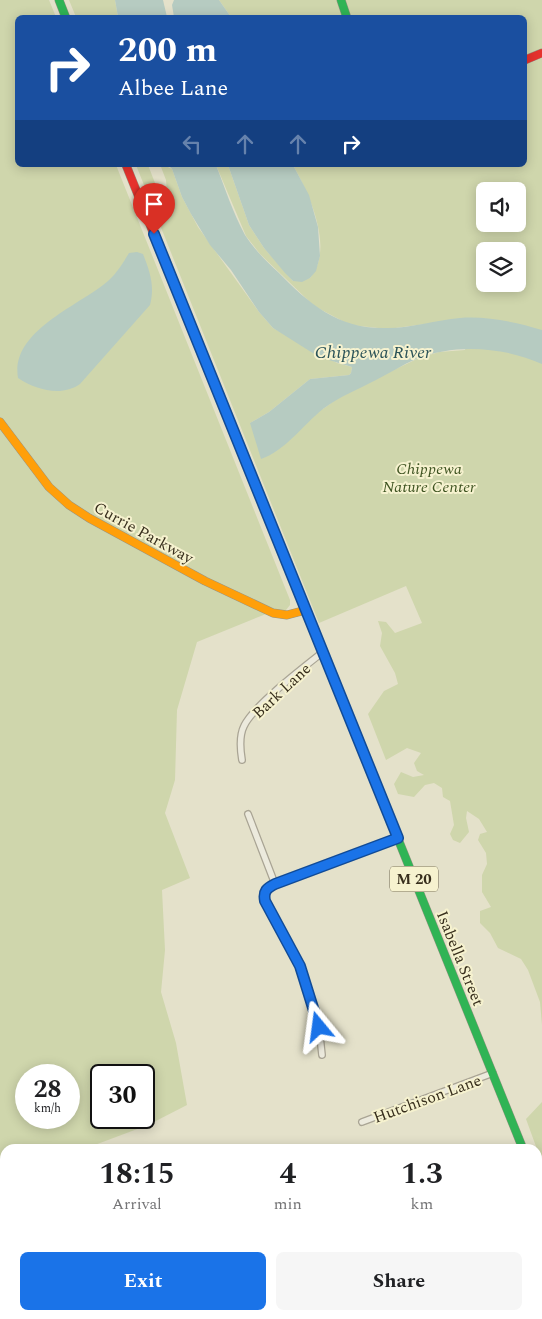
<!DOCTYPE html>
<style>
:root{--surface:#fff;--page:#f6f6f6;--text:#202124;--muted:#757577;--accent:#1a73e8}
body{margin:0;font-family:Spectral,serif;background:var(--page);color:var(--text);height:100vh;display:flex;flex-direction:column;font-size:19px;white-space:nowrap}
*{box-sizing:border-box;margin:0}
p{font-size:16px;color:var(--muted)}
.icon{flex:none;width:28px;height:28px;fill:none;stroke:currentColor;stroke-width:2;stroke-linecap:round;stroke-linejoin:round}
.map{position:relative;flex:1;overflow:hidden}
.drawer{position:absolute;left:0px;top:1144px;width:542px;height:176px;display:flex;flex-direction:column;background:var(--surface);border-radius:15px 15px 0 0;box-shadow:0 2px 12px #0003}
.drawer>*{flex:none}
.top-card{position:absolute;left:15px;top:15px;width:512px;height:152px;border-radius:8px;box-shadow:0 2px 12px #0003;background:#1a4fa0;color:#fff;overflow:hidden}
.controls{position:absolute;left:476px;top:182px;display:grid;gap:10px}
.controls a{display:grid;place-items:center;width:50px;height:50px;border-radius:8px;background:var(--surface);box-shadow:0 2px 12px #0003;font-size:25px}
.speed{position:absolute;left:15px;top:1064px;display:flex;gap:10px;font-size:25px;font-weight:700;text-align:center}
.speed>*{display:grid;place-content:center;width:65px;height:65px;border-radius:50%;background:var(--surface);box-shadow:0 2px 12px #0003;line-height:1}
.speed small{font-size:12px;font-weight:400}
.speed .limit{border:2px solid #111;border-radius:8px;background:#fff;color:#111}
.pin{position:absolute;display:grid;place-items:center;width:42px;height:42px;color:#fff;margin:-51px -21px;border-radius:50% 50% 50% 0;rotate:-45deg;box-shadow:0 0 5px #0007}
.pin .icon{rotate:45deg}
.me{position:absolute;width:55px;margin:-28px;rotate:344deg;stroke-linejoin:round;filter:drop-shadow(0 0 4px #0008)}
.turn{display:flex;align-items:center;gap:18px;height:105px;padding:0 20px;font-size:22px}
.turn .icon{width:65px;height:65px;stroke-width:2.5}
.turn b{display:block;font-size:35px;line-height:42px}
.lanes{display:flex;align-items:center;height:48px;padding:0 20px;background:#0003;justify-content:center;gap:25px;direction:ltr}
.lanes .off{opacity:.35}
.eta{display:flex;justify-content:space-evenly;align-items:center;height:85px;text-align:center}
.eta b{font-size:30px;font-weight:700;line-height:35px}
.cta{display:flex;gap:10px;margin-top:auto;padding:10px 20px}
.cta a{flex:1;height:58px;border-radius:8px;background:var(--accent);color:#fff;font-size:20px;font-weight:700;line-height:58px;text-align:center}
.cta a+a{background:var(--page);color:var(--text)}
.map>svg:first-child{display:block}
</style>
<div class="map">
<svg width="542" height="1319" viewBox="0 0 542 1319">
<rect width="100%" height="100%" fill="#e4e1ca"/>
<!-- green -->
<path fill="#cfd6ac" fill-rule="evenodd" d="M0,0h49l7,17 -38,1v147h98l174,435v5l-4,5 -20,4 -69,28 -20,68 -2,70 -10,33 25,65 -28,12 3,60 -4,42 15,51 11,62 -39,20 -64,24h-79v51l-5,4zM26,1075h43v43h-43zM101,1075h43v43h-43z
M69,0h46l3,17h-42z
M219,0h118l6,17h-112z
M345,0h197v50l-17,7v-39l-174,-1z
M542,58v967l-2,-23 -12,-32 -7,-11 -23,-11 -8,-15 -10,-10v-12l11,-4 -9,-15v-17l5,-11 -1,-11 -8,-13 2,-6 7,-2 -8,-13 -12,-8 -1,7 3,14 -9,11 -7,-3 -3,-6 4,-9 -4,-24 -7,-4 -1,-9 -8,-5 -9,2 -11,12 -16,-3 -4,-10 7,-12 12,5 11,-2 -7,-4 -3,-8 7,-10 -14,-5 -21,12 -18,-46 16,-23 14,-7 -3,-11 -15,-27 2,-13 -4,-12 8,1 9,11 27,-10 -16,-37 -87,37 -183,-458h12l16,41 4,-2 -2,-24 -5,-13 5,-1 6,3 10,28 16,30 61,85 14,16 64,35 15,4 -1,6 -2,2 -39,4 -41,33 -19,11 73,-14 22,-16 74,-35 20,-6 26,-2 5,-32 -82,11 -38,-4 -36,-19 -54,-52 -14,-18 -30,-71h12l21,60 15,23 29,33 17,-3c25,-30 -1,-84 -17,-113h232v-100zM485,191h33v33h-33zM485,251h33v33h-33z
M542,1102v54l-4,-4 -12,-33z"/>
<!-- water -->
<path fill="#b6cbc1" d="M115,0h48l4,17h-49z
M174,0h45l12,17h-57l-2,-12z
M168,165h48c9,23 17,48 29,70 9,14 21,26 33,37 32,33 62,58 110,56 24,0 48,-8 72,-10 27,-2 56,4 82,12v34c-38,-17 -86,-21 -126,-5 -14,6 -26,14 -40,21 -19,10 -36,16 -53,29 -20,16 -38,42 -62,50l-11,-36 19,-11 41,-33 39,-4 2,-2 1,-6 -33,-10 -46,-29 -14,-16 -28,-42 -21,-25 -19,-31 -9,-17 -10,-28z
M228,165h65l16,30 9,32 2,29 -4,15 -6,7 -8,4 -9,-1 -8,-8 -21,-25 -15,-23z
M137,252l6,2c7,18 12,32 7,51l-70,79c-18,13 -44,6 -62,-6 -8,-47 61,-72 90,-97 9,-8 15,-18 21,-28z"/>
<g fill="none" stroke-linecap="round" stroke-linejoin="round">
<!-- street casing -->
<g stroke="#a9a494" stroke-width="8">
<path id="street" d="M242,760c-2,-12 -3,-24 2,-34 9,-20 60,-59 79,-74
M248,814l27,70
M322,1055l-3,-28 -19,-61 -35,-65c-1,-10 2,-13 10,-17l123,-46
M362,1122l131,-49
M277,1315l2,4
M357,1315l1,4"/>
</g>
<!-- fast casing -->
<g stroke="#999484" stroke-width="9">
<path id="fast" d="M59,0l7,18
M341,0l6,18
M342,700l181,449
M538,1184l4,11"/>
</g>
<!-- slow casing -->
<g stroke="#999484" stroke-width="9">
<path id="slow" d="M0,422l49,65 20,18 20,13 116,63 68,32 14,2 19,-5
M252,478l90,222"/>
</g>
<!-- jam casing -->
<g stroke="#999484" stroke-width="9">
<path id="jam" d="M525,60l17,-7
M126,165l126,313"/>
</g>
<!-- street -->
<use href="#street" stroke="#eceadd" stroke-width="5.5"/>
<!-- fast -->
<use href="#fast" stroke="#30b455" stroke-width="8"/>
<!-- slow -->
<use href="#slow" stroke="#ff9f0a" stroke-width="8"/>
<!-- jam -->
<use href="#jam" stroke="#e5322d" stroke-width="8"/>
</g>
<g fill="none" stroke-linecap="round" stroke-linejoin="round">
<!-- route casing -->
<g stroke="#114b97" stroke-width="12">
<path id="route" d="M154,234l244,604 -123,46c-8,4 -12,7 -10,17l35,65 19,61"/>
</g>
<!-- route -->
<use href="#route" stroke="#1a73e8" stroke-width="9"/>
</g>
<g text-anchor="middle" stroke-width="4" stroke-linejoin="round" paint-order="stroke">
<!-- shield labels -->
<rect fill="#f6f2cf" stroke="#706952" stroke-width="1" x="390" y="866.5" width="48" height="25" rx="4"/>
<g font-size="15" font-weight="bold" fill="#372e1c">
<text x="414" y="884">M 20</text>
</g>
<!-- park labels -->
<g font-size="16" font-style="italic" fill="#3f5422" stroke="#f6f2cf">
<text x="429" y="474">Chippewa<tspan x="429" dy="18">Nature Center</tspan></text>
</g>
<!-- street labels -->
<g font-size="16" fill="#372e1c" stroke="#f6f2cf">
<text transform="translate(144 532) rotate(29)" y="6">Currie Parkway</text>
<text transform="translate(281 690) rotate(-43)" y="6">Bark Lane</text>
<text transform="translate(461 958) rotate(68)" y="6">Isabella Street</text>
<text transform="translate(427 1098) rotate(-20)" y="6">Hutchison Lane</text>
</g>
<!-- water labels -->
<g font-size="18" font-style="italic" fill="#2b5358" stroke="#f6f2cf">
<text x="373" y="358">Chippewa River</text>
</g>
</g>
</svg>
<div class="controls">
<a><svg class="icon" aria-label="sound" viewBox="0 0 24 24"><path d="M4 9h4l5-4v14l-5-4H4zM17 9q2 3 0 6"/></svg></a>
<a><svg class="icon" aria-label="layers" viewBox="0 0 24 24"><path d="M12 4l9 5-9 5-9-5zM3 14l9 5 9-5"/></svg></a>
</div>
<div class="speed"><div>28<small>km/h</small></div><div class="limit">30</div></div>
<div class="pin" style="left:154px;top:234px;background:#d93025"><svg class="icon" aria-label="arrive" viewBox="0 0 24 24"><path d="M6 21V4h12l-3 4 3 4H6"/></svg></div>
<svg class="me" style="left:319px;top:1027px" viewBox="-20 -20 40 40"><path d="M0-17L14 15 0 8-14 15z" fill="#1a73e8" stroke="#fff" stroke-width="4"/></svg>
<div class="top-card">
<div class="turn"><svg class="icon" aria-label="right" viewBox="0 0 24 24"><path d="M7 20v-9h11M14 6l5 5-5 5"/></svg><div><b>200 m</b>Albee Lane</div></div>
<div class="lanes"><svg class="icon off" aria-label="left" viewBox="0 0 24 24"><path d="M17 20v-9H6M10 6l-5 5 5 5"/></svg><svg class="icon off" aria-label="ahead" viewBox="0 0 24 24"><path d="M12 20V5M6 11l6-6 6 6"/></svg><svg class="icon off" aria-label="ahead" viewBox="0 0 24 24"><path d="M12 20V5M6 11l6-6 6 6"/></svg><svg class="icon" aria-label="right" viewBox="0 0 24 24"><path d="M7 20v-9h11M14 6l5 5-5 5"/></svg></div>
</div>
<section class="drawer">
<div class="eta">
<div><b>18:15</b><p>Arrival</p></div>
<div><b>4</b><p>min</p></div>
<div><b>1.3</b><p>km</p></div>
</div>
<div class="cta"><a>Exit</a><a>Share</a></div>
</section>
</div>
